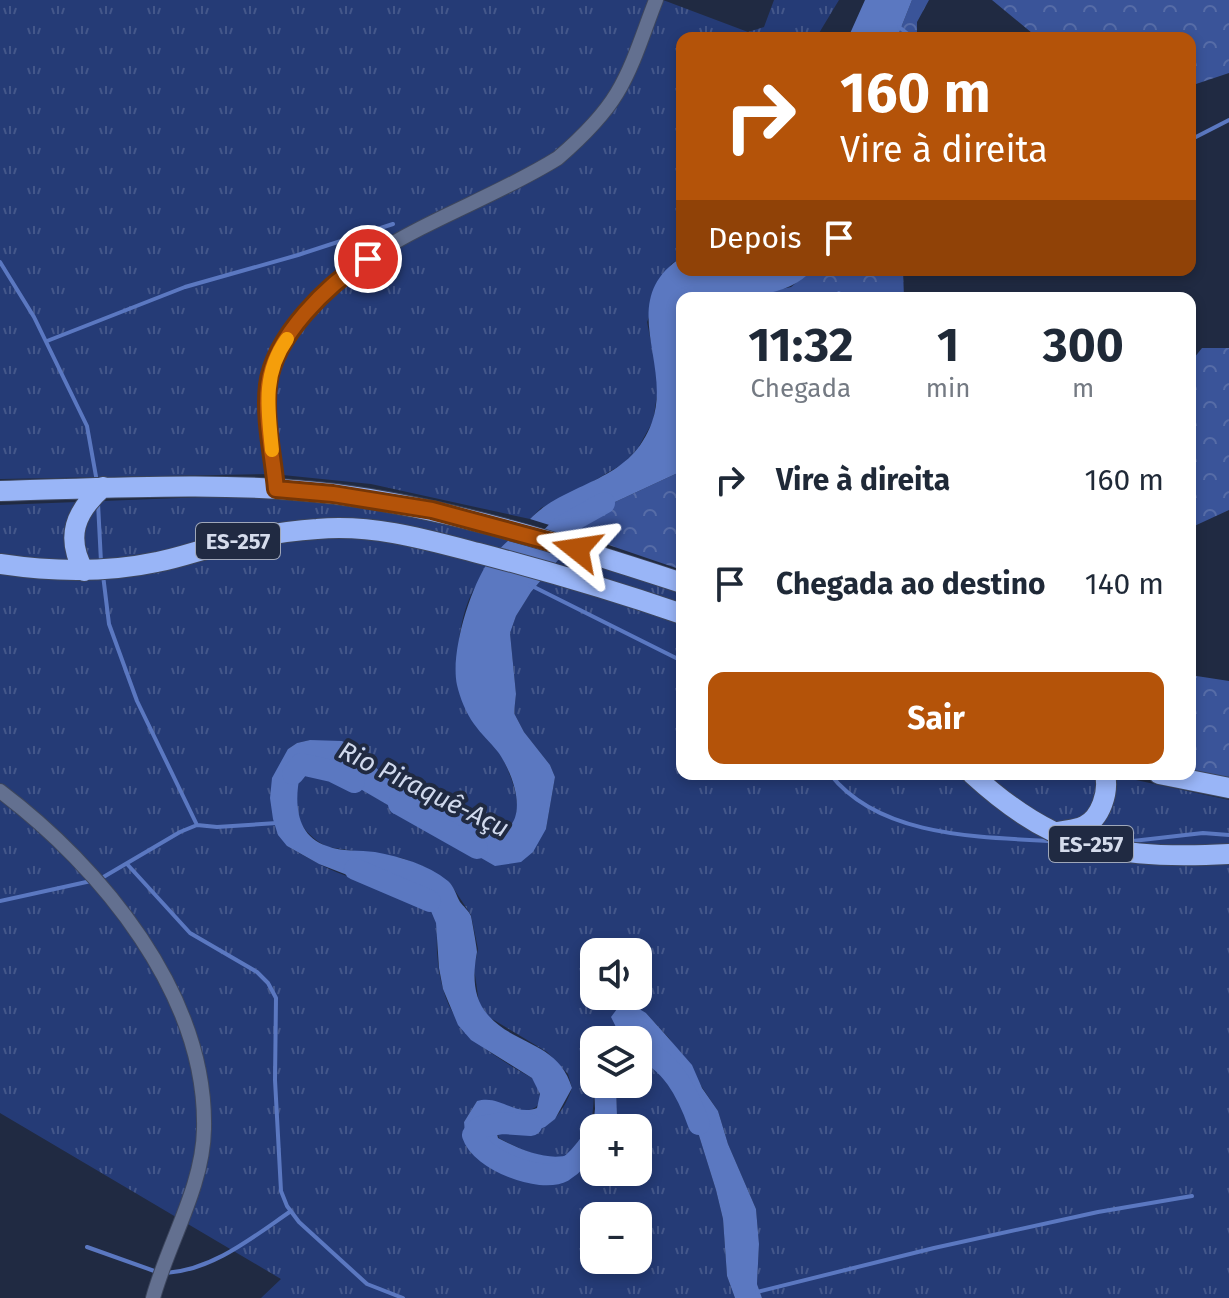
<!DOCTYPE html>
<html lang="pt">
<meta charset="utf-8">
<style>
:root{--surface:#fff;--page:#f2f2f3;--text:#1f2937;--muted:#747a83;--accent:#b45309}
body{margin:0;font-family:"Fira Sans",sans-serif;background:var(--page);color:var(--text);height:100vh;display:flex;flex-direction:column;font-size:30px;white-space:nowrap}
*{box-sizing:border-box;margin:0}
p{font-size:26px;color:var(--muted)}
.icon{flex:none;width:44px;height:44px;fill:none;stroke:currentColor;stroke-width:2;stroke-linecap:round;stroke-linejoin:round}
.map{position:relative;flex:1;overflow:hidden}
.drawer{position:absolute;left:676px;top:292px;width:520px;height:488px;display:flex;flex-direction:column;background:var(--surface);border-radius:16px;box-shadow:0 4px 12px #0003}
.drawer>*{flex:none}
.top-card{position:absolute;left:676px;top:32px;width:520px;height:244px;border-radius:16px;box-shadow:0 4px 12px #0003;background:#b45309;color:#fff;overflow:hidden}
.controls{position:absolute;left:580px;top:938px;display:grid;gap:16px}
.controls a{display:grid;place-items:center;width:72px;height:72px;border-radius:16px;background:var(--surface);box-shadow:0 4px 12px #0003;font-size:40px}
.pin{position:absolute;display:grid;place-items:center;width:68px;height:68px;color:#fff;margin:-34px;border:4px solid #fff;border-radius:50%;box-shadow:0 2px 8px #0007}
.me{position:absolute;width:88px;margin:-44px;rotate:285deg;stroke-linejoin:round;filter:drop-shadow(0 0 6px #0008)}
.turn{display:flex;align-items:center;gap:28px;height:168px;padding:0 32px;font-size:36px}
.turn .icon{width:104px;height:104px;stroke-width:2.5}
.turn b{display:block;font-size:56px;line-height:68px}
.then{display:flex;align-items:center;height:76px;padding:0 32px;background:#0003;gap:16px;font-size:30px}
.eta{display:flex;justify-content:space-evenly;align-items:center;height:136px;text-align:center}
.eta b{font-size:48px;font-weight:700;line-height:56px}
.primary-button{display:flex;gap:16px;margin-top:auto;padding:16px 32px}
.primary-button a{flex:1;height:92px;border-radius:16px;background:var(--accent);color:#fff;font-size:32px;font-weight:700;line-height:92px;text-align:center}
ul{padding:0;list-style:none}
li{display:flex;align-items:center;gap:24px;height:104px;padding:0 32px}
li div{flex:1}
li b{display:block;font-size:30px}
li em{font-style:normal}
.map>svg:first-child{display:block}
</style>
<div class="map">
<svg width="1229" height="1298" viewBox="0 0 1229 1298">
<defs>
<pattern id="grass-tufts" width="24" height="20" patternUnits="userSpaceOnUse" patternTransform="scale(2)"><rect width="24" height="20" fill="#253b76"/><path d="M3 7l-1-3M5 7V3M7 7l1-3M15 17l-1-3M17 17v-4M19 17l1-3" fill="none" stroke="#44578a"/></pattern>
<pattern id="forest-crowns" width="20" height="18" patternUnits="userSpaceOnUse" patternTransform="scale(2)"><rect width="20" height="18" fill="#3a5499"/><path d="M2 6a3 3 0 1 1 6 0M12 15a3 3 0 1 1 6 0" fill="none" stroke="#566ca7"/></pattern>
</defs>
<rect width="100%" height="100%" fill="#202a42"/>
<!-- grass -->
<path fill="url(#grass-tufts)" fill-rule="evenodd" d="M0,0h663l85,32 16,-5 10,-27h65l-23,38h-134v219l-11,7 -24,58 12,60 -6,39 -15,27 -14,15 -44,26 -39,19 -11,11 -159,-35 -98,-10 -273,5z
M232,496l116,7 165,33c-13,18 -29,35 -40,55 -10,18 -16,50 -15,71 1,39 88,135 49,168l-6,-2 -53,-30 -39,-8 -22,-12 -21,-20 -56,-18 -13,3 -9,6 -1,97c21,12 44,26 67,32 8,2 17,1 25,2 15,3 39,13 50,25 11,12 7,32 8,47 5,72 37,93 95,126 5,6 10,16 7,24 -5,18 -49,2 -62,-1l-13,21 3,13c42,26 79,46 127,20v17h44v-44h-27l6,-12 -1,-32h22v-30l14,-1 10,4 24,37 30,96 7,29 4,57 8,22h-474l20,-19 -281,-166v-608zM594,1216h44v44h-44z
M565,552l117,41v181h426l121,26v498h-467l-5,-14 2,-40 -3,-35 -28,-65 -10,-33 -49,-73 -23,-25 -28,18 -2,7 -22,2c0,76 10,155 -95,98l-4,-13 4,-3c8,3 16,9 24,10 26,2 42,-23 49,-44l-4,-14 -21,-22 -58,-35 -10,-14 -5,-35 4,-19 -7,-34 -21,-32 -25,-16 -23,-9 -74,-11c-32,-16 -36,-39 -28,-72l11,-8 16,1 71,43 44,12 9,5 18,23 77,-22 9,-52 -5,-12 -26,-33 -10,-19 2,-19 -6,-61 6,-17 15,-24zM594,952h44v44h-44z"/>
<!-- forest -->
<path fill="url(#forest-crowns)" d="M912,0h17l-12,22v16h-20z
M992,0h237v73l-39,13v-48h-152z
M812,270h91l1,28h-165l52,-11z
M1202,348h27v162l-39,18v-165z
M682,471v99l-123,-42z
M1190,675l39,6v98l-39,-8z"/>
<!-- water -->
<path fill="#5b78c1" d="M865,0h47l-15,38h-49z
M682,257v13h130c-26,32 -92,28 -130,28v173l-123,57 -29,-9c38,-39 100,-35 122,-97 21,-58 -37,-122 30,-165z
M513,536l52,16 -34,40 -15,24 -6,17 6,61 -2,19 10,19 26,33 5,12 -9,52 -13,23 -12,10 -26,4 -26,-15 -18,-23 -9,-5 -44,-12 -77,-45 -10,1 -11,8c-6,28 -4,61 27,71 15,6 33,4 48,6 26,5 52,12 73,29 6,5 8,14 12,21 3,4 9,9 11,14 1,5 6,32 6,36 -4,21 -5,45 11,63 27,31 71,27 84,73l-17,31 -10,8 -15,6 -31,-11 -4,3 3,13c41,22 92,37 97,-29 0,-15 -3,-29 -1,-43v18h22l1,32 -6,12h-17v27c-43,24 -92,8 -129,-22l-1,-11 13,-21c23,-7 38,16 60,7l3,-14 -8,-16 -61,-38 -13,-15 -15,-36 -4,-21 -3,-45 -8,-19 -30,-17 -16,-6 -27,-3 -36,-14 -32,-18 -9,-11 -5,-16 -3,-21 2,-20 16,-29 9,-6 13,-3 32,1 13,7 32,30 9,6 24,10 28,4 53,30 6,1c21,-17 4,-59 -9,-77 -8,-10 -17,-18 -24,-28 -8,-11 -14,-26 -17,-39 -7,-32 13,-96 31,-123 7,-10 17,-18 25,-26z
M628,1007h8l10,6 18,20 28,32 10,23 16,23 10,33 28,65 3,35 -2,40 5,14h-27l-8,-22 -4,-57 -7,-29 -30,-96 -24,-37 -10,-4 -14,1v-14h-27l5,-2 2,-7 -7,-14 6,-8z"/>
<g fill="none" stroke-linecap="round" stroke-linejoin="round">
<!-- stream -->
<path stroke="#5b78c1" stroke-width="4" d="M899,27l14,11
M1190,140l39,-20
M0,262l34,55 53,109 10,56
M837,298l2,-5
M47,341l138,-54 113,-32 95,-31
M98,503l3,59
M103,575l6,49 28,77 60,124
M530,585l152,76
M830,774c49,63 148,63 221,67
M1124,842l79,-9 26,2
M127,864l63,69 67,39 11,11 8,15 -1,82 6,111 6,15 12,16 68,62 36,14
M100,879l80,-47 17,-7 20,2 60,-4
M0,901l91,-20
M87,1247l70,25
M166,1273c47,-3 87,-36 125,-62
M757,1292l177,-44 164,-36 94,-16"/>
<!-- river -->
<path stroke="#5b78c1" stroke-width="22" d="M536,554l27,-28 41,-23
M293,774l8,-10 31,7 22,11
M399,804l78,44
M355,869l75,32
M638,1048c33,11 50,45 61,76
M531,1125l-28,-2 -23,4 -7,8c8,25 67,48 90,36 13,-8 23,-21 31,-33"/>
<!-- minor casing -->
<g stroke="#3d465d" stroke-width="16">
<path id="minor" d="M276,489c-4,-34 -15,-83 -6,-116 5,-18 16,-33 27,-48 65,-88 173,-112 261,-167 22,-19 44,-40 59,-65 17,-28 27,-63 39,-93
M0,791c101,76 207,204 204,338 -1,58 -36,114 -51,169"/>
</g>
<!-- primary casing -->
<g stroke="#3d465d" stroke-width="22">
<path id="primary" d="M0,491c111,-3 224,-10 335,3 118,15 234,52 347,89
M0,564c53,8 105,9 157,-2 22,-4 43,-12 64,-17 32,-8 64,-14 96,-16 56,-5 108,10 161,24 69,18 137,38 204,61
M84,571c-19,-34 -9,-59 19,-84
M972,774c24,22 51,43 80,57 53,26 120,26 177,23
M1159,774l70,14
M1058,832c8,-2 18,-2 26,-6 17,-8 25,-34 21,-52"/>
</g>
<!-- minor -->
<use href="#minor" stroke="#637090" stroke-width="14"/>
<!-- primary -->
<use href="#primary" stroke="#99b5f7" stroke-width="20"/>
</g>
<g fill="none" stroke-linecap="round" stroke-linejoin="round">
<!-- route casing -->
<g stroke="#753606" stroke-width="20">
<path id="route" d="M368,259c-40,25 -94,77 -100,126 -4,34 5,71 8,104l57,5 99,16 145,39"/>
</g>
<!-- route -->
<use href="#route" stroke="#b45309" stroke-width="14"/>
<!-- slow -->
<path stroke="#f59e0b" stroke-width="14" d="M272,450c-4,-40 -10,-76 15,-111"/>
</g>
<g text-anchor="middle" stroke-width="8" stroke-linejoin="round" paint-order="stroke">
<!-- shield labels -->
<g fill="#202a42" stroke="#9fa7b9" stroke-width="2">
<rect x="196" y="523" width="84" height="36" rx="6"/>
<rect x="1049" y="826" width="84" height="36" rx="6"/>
</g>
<g font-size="22" font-weight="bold" fill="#d5dcec">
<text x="238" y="549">ES-257</text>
<text x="1091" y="852">ES-257</text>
</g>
<!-- water labels -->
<g font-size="26" font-style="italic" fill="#d0d9ed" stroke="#202a42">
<text transform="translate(424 789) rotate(26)" y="9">Rio Piraquê-Açu</text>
</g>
</g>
</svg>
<div class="controls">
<a><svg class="icon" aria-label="sound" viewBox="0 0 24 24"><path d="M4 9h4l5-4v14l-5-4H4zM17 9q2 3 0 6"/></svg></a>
<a><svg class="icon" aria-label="layers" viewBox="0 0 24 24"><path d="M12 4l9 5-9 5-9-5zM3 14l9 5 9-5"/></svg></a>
<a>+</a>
<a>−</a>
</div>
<div class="pin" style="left:368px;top:259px;background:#d93025"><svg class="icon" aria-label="arrive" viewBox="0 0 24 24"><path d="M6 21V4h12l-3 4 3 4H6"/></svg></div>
<svg class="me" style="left:577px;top:549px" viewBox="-20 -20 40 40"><path d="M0-17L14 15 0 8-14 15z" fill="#b45309" stroke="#fff" stroke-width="4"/></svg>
<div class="top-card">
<div class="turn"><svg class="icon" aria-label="right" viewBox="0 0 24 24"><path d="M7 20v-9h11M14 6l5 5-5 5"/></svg><div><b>160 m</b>Vire à direita</div></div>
<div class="then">Depois<svg class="icon" aria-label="arrive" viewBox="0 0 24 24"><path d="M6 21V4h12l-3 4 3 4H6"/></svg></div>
</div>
<section class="drawer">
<div class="eta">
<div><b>11:32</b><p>Chegada</p></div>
<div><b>1</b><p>min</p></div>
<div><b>300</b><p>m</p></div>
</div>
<ul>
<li><svg class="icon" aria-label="right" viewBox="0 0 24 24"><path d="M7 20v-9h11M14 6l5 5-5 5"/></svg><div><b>Vire à direita</b></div><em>160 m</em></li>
<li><svg class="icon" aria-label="arrive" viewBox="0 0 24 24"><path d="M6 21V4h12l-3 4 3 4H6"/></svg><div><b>Chegada ao destino</b></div><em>140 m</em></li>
</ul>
<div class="primary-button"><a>Sair</a></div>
</section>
</div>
